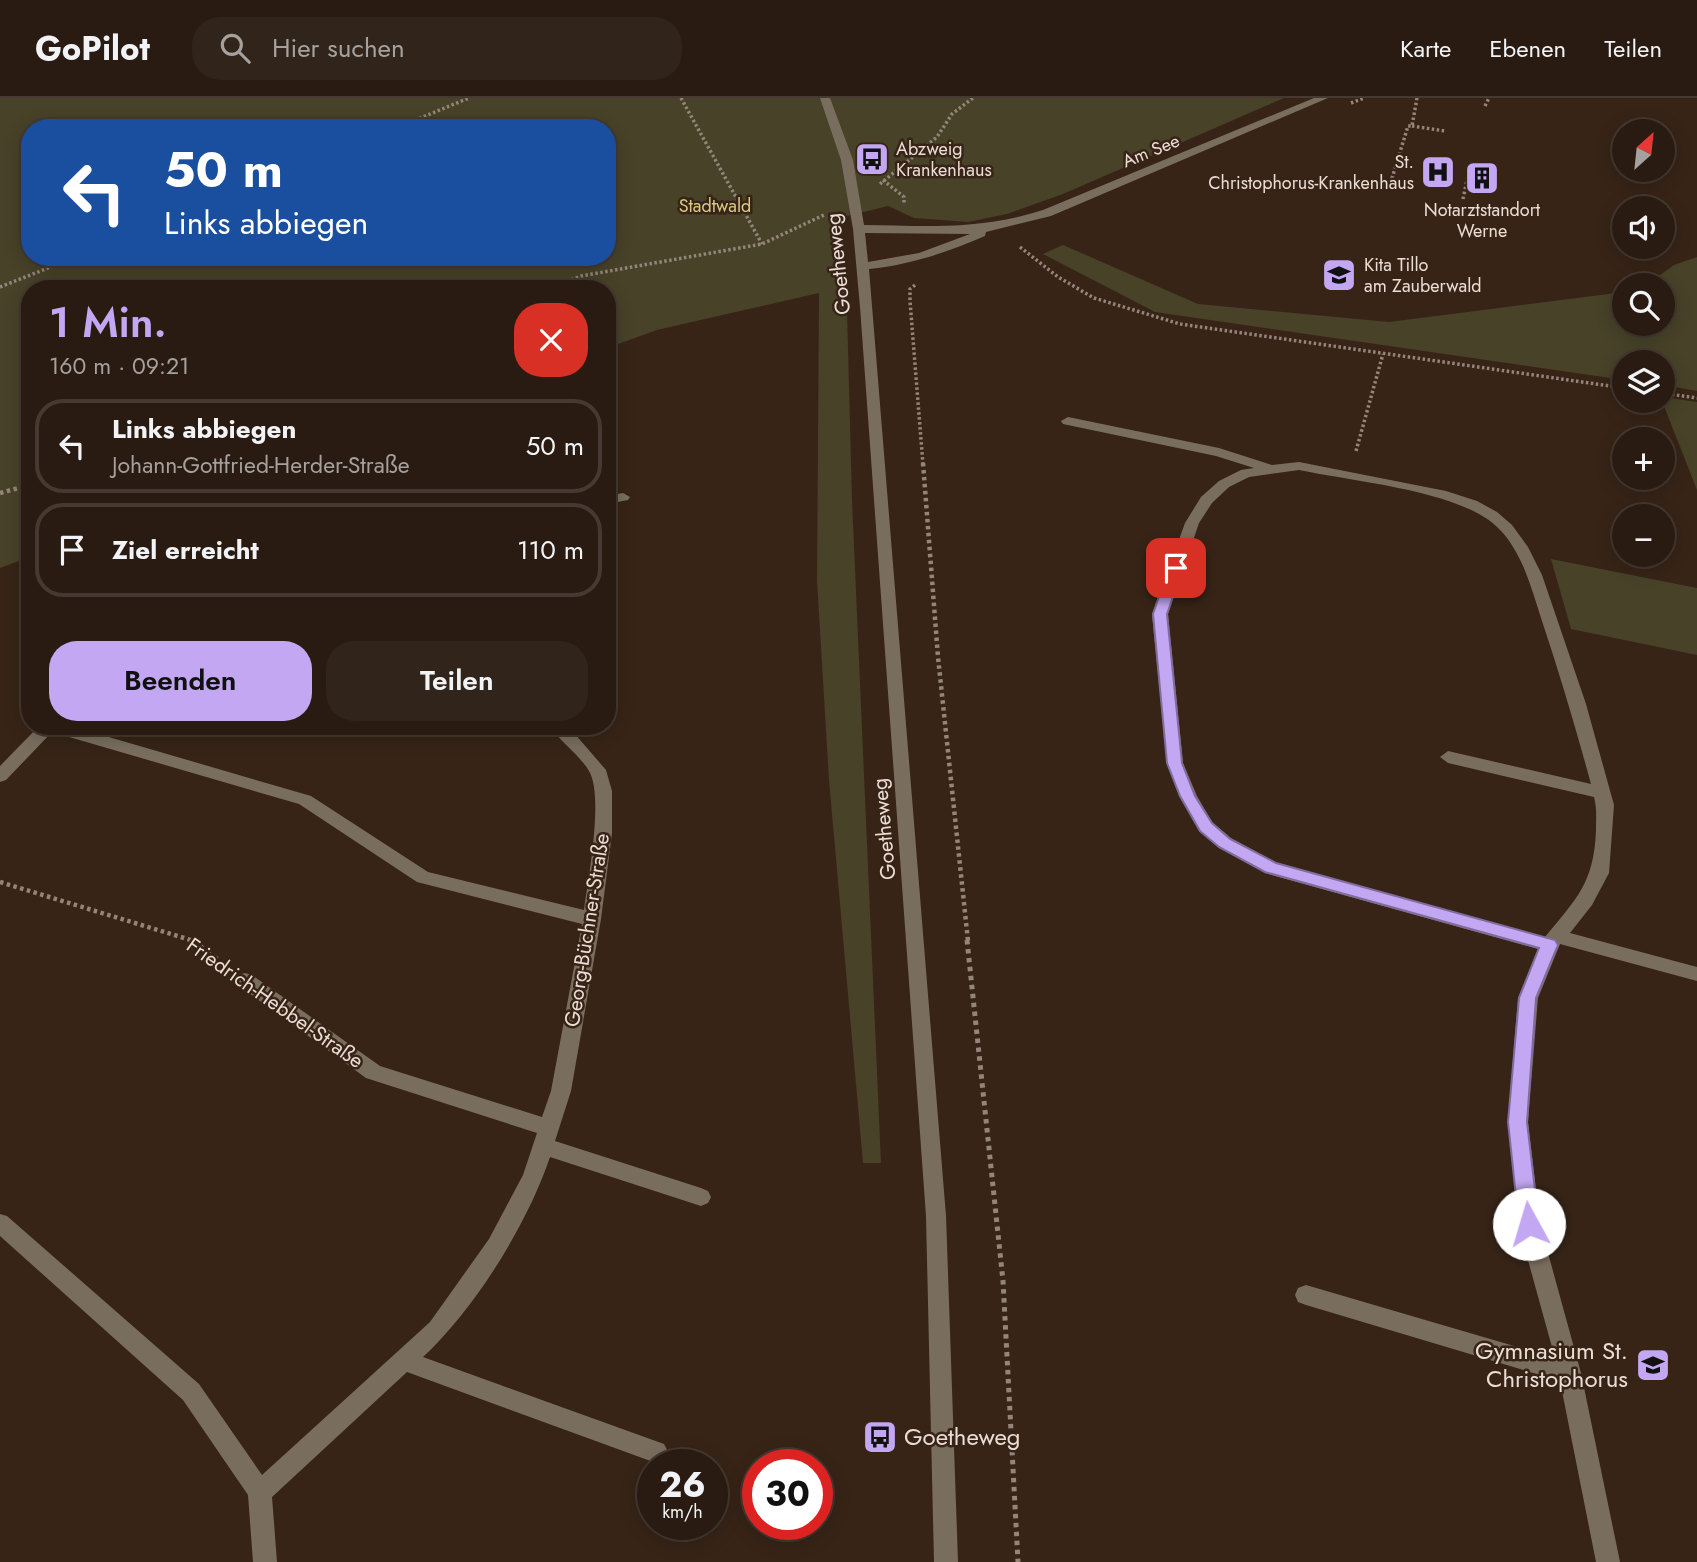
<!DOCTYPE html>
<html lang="de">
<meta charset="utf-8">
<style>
:root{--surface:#291b11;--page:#31241a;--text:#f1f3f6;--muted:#a5a19f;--line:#453931;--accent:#c3a7f2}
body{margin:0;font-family:Jost,sans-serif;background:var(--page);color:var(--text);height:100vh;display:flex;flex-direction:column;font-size:26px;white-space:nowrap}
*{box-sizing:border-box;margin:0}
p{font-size:23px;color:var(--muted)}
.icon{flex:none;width:38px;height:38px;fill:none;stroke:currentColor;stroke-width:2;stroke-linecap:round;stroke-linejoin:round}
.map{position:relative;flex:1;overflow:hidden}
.side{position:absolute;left:21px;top:182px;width:595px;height:455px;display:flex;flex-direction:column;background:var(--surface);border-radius:28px;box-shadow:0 4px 18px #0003,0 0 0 2px var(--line)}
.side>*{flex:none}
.banner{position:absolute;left:21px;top:21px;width:595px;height:147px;border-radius:28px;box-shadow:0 4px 18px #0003,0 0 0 2px var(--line);background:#1a4fa0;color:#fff;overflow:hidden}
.needle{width:46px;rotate:27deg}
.buttons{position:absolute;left:1612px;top:21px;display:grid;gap:14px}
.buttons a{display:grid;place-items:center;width:63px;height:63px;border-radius:50%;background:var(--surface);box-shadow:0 4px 18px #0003,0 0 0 2px var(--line);font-size:35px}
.speed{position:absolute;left:637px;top:1351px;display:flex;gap:14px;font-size:35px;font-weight:700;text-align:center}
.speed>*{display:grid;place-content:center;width:91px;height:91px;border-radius:50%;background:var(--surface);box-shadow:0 4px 18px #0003,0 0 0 2px var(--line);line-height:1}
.speed small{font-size:18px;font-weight:400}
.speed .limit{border:10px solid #d22;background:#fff;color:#111}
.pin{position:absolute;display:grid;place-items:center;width:60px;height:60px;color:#fff;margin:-30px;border-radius:14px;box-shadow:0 4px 10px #0006}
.me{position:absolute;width:77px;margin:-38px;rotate:354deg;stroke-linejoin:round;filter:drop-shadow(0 0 5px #0008)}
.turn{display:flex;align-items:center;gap:24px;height:147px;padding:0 28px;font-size:32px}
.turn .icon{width:91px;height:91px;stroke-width:2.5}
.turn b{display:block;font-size:49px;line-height:60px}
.round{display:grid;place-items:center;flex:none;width:74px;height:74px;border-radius:28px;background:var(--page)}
.headline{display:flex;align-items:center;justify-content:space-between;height:119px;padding:0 28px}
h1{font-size:42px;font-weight:600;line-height:52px;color:var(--accent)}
.button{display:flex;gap:14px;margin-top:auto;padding:14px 28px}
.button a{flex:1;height:80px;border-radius:28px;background:var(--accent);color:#111;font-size:28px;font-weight:600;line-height:80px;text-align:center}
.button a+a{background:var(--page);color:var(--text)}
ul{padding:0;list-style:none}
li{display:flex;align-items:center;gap:21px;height:94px;margin:0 14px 10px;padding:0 14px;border:4px solid var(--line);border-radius:28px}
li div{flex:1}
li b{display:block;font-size:26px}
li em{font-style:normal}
header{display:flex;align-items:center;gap:42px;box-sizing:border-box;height:98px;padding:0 35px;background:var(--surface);border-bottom:2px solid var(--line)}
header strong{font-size:33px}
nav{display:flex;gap:38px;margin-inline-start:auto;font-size:24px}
.search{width:490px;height:63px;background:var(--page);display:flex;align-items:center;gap:18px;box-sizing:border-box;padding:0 24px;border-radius:28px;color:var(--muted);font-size:26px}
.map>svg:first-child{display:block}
</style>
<header>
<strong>GoPilot</strong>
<div class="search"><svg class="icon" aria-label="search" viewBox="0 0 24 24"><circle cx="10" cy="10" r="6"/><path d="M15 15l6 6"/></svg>Hier suchen</div>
<nav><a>Karte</a><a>Ebenen</a><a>Teilen</a></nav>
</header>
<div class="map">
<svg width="1697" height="1464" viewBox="0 0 1697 1464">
<rect width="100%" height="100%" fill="#372417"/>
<!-- green -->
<path fill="#474228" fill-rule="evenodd" d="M0,0h1284l-221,96 -56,20 -39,8 -54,-4 -26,-12 -49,12 8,93 5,189 29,663h-18l-34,-383 -12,-199 2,-288 -162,37 -50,18v-59h-577v268l-30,11zM30,30h577v129h-577z
M1063,147l135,59 191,18 235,-30v32h38v-39h-16l28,-20 23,-8v134l-34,-6 -1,-23h-38v18l-469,-68 -112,-58z
M1663,299l34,5v88l-35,-89z
M1551,461l146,29v67l-126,-26z"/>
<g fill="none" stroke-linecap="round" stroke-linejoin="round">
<!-- path-far2 -->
<path stroke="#948479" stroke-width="3.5" stroke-dasharray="2.5 2.5" stroke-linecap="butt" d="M681,0l81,146
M1351,5l13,-5
M1485,8l4,-8
M1412,28l33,5
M396,30l73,-30
M883,82l21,17v6
M880,86l57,-47 15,-23 21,-16
M1389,90l19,-62h4l5,-28
M1463,101l7,-33
M1020,149l38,30 36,21 86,26 444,64
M915,187l-5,4v12l13,164
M0,189l76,-30
M548,191l33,-13 181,-32 64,-30
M1662,295l35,5
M1356,353l27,-97"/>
<!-- path-far1 -->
<path stroke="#948479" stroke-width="4.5" stroke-dasharray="3.5 3.5" stroke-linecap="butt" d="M923,365l15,194 30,284
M0,395l30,-8
M0,784l194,59"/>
<!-- path -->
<path stroke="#948479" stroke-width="5" stroke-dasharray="4.5 4.5" stroke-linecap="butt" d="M192,842l30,23
M967,842l36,341 15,281"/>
<!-- minor -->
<path fill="#796e5e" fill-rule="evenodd" d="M820,0h10l23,62 11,65c64,1 117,5 179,-15l271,-112h14l-277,118 -65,16 -1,4c-37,16 -75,29 -116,33l77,947 12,346h-24l-8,-346 -66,-909 -7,-78 -12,-69zM865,135l105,1 -51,19 -51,9z
M1068,319l151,31 53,17 27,-3 147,29 31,10 20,11 15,13 16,22 14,28 44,129 28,101 -5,68 -17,32 -22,28 127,34v14l-137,-37 -22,54 -10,124 12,102 41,149 39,189h-24l-36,-181 -254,-76 -8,-3 -3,-7 3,-7 8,-3 249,73 -37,-134 -10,-102 10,-124 20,-49 -273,-76 -46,-25 -19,-16 -21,-36 -12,-33 -15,-149 33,-91 16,-26 18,-16 22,-11 13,-2 -38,-12 -153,-32 -2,-3zM1299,372c53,11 140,19 185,47 12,7 22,18 29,30 14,22 21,50 29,74 18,54 34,108 49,163l-143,-33 -8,6 8,6 146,34c3,11 2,22 2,33 -2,53 -19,68 -51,107l-268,-74 -46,-25 -19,-16 -15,-26 -14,-33 -15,-149 31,-91 13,-20 17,-16 20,-10z
M623,395l7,4 -2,3 -21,4v-8z
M39,628h32l240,70 117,76 156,38c4,-30 20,-114 5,-139 -10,-17 -28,-28 -39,-45h18l38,44 6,21v42l-11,86 -30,172 -16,50 146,47 7,3 3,6 -3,6 -7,3 -151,-49c-22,66 -75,152 -127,200l241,87 4,8 -4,8 -8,3 -249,-91 -135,125 5,65h-24l-5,-67 -65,-95 -183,-164v-22l7,2 192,168 63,91 168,-153 59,-83 34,-64 14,-42 -171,-55 -128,-93 -2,-5 2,-5 7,-2 7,2 128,91 162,51 9,-26 31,-167 -165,-42 -118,-78 -247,-72 -46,48 -6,2v-16z"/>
</g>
<!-- route -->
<path fill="#c3a7f2" stroke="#7f6d9d" stroke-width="2" d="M1176,466l7,4 -16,46 15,149 13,33 17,27 18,16 46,24 279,77 3,5 -22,53 -9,124 12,102 -3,6 -7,2 -7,-2 -3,-6 -11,-102 11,-124 20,-50 -274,-76 -46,-25 -19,-16 -20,-35 -13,-33 -14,-149 16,-46z"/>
<!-- icons -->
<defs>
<g id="bus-square" transform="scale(1.75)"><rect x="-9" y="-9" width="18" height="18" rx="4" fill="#c3a7f2" stroke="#372417"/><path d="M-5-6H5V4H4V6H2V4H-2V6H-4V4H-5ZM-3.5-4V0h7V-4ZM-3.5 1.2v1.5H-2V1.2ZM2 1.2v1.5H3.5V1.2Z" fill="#111"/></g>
<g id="hospital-square" transform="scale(1.75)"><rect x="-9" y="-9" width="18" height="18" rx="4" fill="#c3a7f2" stroke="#372417"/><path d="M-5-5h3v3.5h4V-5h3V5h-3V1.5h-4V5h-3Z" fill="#111"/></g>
<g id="building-square" transform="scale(1.75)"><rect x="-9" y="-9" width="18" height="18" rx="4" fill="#c3a7f2" stroke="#372417"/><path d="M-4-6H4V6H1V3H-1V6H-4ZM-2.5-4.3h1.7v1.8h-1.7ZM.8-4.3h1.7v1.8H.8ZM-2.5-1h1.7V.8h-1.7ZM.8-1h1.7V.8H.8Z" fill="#111"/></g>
<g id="school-square" transform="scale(1.75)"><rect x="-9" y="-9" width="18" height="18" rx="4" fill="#c3a7f2" stroke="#372417"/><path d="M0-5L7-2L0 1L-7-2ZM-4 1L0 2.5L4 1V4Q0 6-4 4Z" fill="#111"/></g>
</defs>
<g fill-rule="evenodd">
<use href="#bus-square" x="872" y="61"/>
<use href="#hospital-square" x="1438" y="74"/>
<use href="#building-square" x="1482" y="80"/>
<use href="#school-square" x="1339" y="177"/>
<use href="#school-square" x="1653" y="1267"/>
<use href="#bus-square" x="880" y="1339"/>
</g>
<g text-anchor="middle" stroke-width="5" stroke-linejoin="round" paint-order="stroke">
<!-- far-poi labels -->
<g font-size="18" fill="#eaddd5" stroke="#372417" text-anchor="start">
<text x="896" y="57">Abzweig<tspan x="896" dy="21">Krankenhaus</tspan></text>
<text x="1414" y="70" text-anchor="end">St.<tspan x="1414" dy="21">Christophorus-Krankenhaus</tspan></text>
<text x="1482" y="118" text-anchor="middle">Notarztstandort<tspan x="1482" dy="21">Werne</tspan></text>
<text x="1364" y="173">Kita Tillo<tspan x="1364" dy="21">am Zauberwald</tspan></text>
</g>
<!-- far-street labels -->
<g font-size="18" fill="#eaddd5" stroke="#372417">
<text transform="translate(1151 53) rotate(-22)" y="6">Am See</text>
</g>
<!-- far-park labels -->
<g font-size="18" fill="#d7ca85" stroke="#372417">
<text x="715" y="114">Stadtwald</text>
</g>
<!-- street labels -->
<g font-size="21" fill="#eaddd5" stroke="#372417">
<text transform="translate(838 166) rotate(-96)" y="7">Goetheweg</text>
<text transform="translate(884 731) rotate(-95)" y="7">Goetheweg</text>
<text transform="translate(587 832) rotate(-81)" y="7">Georg-Büchner-Straße</text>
<text transform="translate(275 905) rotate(35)" y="7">Friedrich-Hebbel-Straße</text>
</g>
<!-- near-poi labels -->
<g font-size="24" fill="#eaddd5" stroke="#372417" text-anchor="end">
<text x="1628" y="1261">Gymnasium St.<tspan x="1628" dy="28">Christophorus</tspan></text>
<text x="904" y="1347" text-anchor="start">Goetheweg</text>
</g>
</g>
</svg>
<div class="buttons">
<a><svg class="needle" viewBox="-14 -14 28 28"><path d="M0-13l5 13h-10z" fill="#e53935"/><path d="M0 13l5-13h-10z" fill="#a5a19f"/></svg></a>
<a><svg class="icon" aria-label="sound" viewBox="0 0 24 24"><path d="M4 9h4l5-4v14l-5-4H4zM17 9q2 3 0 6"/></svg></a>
<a><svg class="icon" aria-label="search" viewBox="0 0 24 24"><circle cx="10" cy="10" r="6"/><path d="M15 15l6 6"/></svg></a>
<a><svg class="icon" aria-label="layers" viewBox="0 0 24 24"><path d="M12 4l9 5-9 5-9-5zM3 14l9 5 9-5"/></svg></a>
<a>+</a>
<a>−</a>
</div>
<div class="speed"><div>26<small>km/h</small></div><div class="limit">30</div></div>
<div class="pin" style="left:1176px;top:470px;background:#d93025"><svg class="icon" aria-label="arrive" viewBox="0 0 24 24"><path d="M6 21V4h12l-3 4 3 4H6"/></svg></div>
<svg class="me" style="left:1529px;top:1126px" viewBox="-20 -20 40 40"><circle r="19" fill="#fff"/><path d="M0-13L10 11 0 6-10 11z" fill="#c3a7f2"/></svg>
<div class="banner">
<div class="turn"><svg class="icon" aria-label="left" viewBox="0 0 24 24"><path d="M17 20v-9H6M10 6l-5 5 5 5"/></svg><div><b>50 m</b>Links abbiegen</div></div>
</div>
<section class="side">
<div class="headline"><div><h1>1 Min.</h1><p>160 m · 09:21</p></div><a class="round" style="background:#d93025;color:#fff"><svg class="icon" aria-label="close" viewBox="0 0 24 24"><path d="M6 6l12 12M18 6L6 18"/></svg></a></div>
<ul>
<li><svg class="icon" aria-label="left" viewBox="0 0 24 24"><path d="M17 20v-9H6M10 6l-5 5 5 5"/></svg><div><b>Links abbiegen</b><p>Johann-Gottfried-Herder-Straße</p></div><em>50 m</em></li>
<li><svg class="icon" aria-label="arrive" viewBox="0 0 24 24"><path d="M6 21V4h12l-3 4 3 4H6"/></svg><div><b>Ziel erreicht</b></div><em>110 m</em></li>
</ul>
<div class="button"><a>Beenden</a><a>Teilen</a></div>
</section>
</div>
